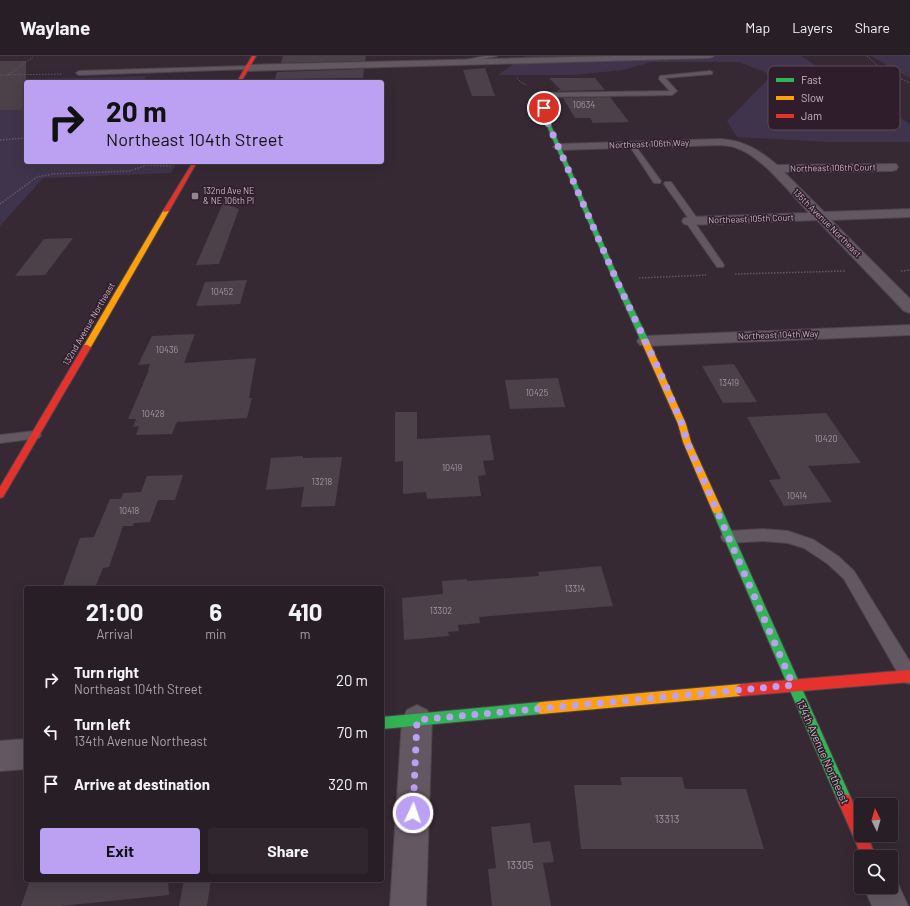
<!DOCTYPE html>
<style>
:root{--surface:#281f26;--page:#30272e;--text:#f1f3f6;--muted:#a5a2a7;--line:#443d43;--accent:#bca0f2}
body{margin:0;font-family:Barlow,sans-serif;background:var(--page);color:var(--text);height:100vh;display:flex;flex-direction:column;font-size:15px;white-space:nowrap}
*{box-sizing:border-box;margin:0}
p{font-size:13px;color:var(--muted)}
.icon{flex:none;width:22px;height:22px;fill:none;stroke:currentColor;stroke-width:2;stroke-linecap:round;stroke-linejoin:round}
.map{position:relative;flex:1;overflow:hidden}
.details{position:absolute;left:24px;top:530px;width:360px;height:296px;display:flex;flex-direction:column;background:var(--surface);border-radius:4px;box-shadow:0 4px 16px #0002,0 0 0 1px var(--line)}
.details>*{flex:none}
.banner{position:absolute;left:24px;top:24px;width:360px;height:84px;border-radius:4px;box-shadow:0 4px 16px #0002,0 0 0 1px var(--line);background:#bca0f2;color:#111;overflow:hidden}
.needle{width:26px;rotate:355deg}
.tools{position:absolute;left:854px;top:742px;display:grid;gap:8px}
.tools a{display:grid;place-items:center;width:44px;height:44px;border-radius:4px;background:var(--surface);box-shadow:0 4px 16px #0002,0 0 0 1px var(--line);font-size:20px}
.pin{position:absolute;display:grid;place-items:center;width:34px;height:34px;color:#fff;margin:-17px;border:2px solid #fff;border-radius:50%;box-shadow:0 1px 4px #0007}
.me{position:absolute;width:44px;margin:-22px;rotate:3deg;stroke-linejoin:round;filter:drop-shadow(0 0 3px #0008)}
.turn{display:flex;align-items:center;gap:14px;height:84px;padding:0 16px;font-size:18px}
.turn .icon{width:52px;height:52px;stroke-width:2.5}
.turn b{display:block;font-size:28px;line-height:34px}
.eta{display:flex;justify-content:space-evenly;align-items:center;height:68px;text-align:center}
.eta b{font-size:24px;font-weight:700;line-height:28px}
.cta{display:flex;gap:8px;margin-top:auto;padding:8px 16px}
.cta a{flex:1;height:46px;border-radius:4px;background:var(--accent);color:#111;font-size:16px;font-weight:700;line-height:46px;text-align:center}
.cta a+a{background:var(--page);color:var(--text)}
ul{padding:0;list-style:none}
li{display:flex;align-items:center;gap:12px;height:52px;padding:0 16px}
li div{flex:1}
li b{display:block;font-size:15px}
li em{font-style:normal}
header{display:flex;align-items:center;gap:24px;box-sizing:border-box;height:56px;padding:0 20px;background:var(--surface);border-bottom:1px solid var(--line)}
header strong{font-size:19px}
nav{display:flex;gap:22px;margin-inline-start:auto;font-size:14px}
.map>svg:first-child{display:block}
</style>
<header>
<strong>Waylane</strong>
<nav><a>Map</a><a>Layers</a><a>Share</a></nav>
</header>
<div class="map">
<svg width="910" height="850" viewBox="0 0 910 850">
<rect width="100%" height="100%" fill="#362933"/>
<!-- green -->
<path fill="#40344c" d="M525,0h276l46,29 -35,4 -2,8 65,6 35,21v18h-82l-91,-5 -10,-16 45,-46 -33,-13h-88l-28,8 -49,5h-76z
M871,0h39v22z
M147,20l-5,6h-116v80h151l-6,11 -128,5 -43,48v-146z"/>
<!-- building -->
<path fill="#4c4049" d="M283,0h83l-1,5 -84,2z
M0,5h26v49h-26z
M485,12l10,28h-23l-9,-26z
M364,13l-1,9 -88,1 2,-7z
M549,22h46l10,12 -47,1v-1h3z
M610,41l19,25 -36,1 -3,-5h-15l-12,-20z
M223,147l16,6 -20,55 -23,1z
M73,182l-28,37 -30,1 29,-37z
M247,224l-7,24 -44,2 9,-24z
M195,278l-11,29 72,-5 -7,40h3l-5,20 -70,4 -5,12 -36,1 3,-9 -6,1 3,-8h-8l21,-49h-1l2,-6 -12,1 14,-29z
M734,308l23,38 -34,1 -21,-37z
M558,322l7,29 -55,2 -5,-29z
M395,356h22v27l73,-4 4,25 -11,1 3,14 -8,1 3,20 -54,3 -1,-7 -23,2v-33l-8,1z
M826,357l35,50 -53,3 24,36 -48,4 -15,-26 12,-1 -34,-62z
M303,400v2l39,-1 -7,49 -34,1 3,-20 -38,3 5,-32z
M183,419l-8,25h-17l-8,22 -16,1 -1,3h-10l-14,41 -6,1 -8,20h-33l18,-50 14,-1 16,-38h11l2,-6 18,-1 6,-16z
M601,510l12,40 -134,11 1,6 -22,2 1,6 -11,1 1,4 -45,4 -2,-42 41,-4 -1,-13 25,-2v2l72,-5 -1,-4z
M620,721h62l3,12h61l18,60h-183l-7,-64h48z
M530,767l3,20 17,-2 4,21 -11,1 8,43h-59l-4,-37 8,-1 -5,-41z
M30,824h138l1,15 -107,11h-41z
M184,824h27l-4,26h-28z"/>
<g fill="none" stroke-linecap="round" stroke-linejoin="round">
<!-- lane casing -->
<g stroke="#4e454c" stroke-width="2">
<path id="lane" d="M486,0h11l-34,7 -3,-2z
M247,10l3,2 -1,1 -170,6 -3,-2 3,-2z
M710,15l2,1v2l-47,4 12,13 -5,4 -132,2 -3,-2 3,-2 130,-2 -11,-12 1,-3z
M630,88h4l27,37 -1,2h-6l-25,-38z
M665,126h6l28,39 -4,2 29,42 -1,2h-6l-32,-46 4,-2 -25,-35z
M35,375l4,1 2,3 -2,3 -39,5v-8z
M763,473l25,2 26,9 24,16 16,15 56,91v22l-7,-2 -59,-103 -16,-15 -24,-16 -16,-5 -25,-2 -35,2 -5,-2 -2,-4 2,-4 5,-2z"/>
</g>
<!-- street casing -->
<g stroke="#4e454c" stroke-width="2">
<path id="street" d="M613,0h101l-4,2 -463,13 -4,-3 4,-3z
M721,83c24,2 38,11 56,26l119,-1 2,3 -2,3 -4,1 -108,1 40,40 86,-3v8l-79,3 79,79v14l-6,-2 -87,-91 -128,5 -5,-1 -2,-3 2,-3 5,-1 120,-4c-18,-19 -46,-55 -70,-64 -6,-3 -12,-3 -18,-4l-162,5 -6,-3 6,-3z
M910,269v10l-264,11 -6,-1 -3,-4 3,-4 6,-1z
M417,649l10,5 5,10 -6,186h-36l12,-186 5,-10z
M26,683v30l-26,2v-30z
M891,817l3,2 14,31h-36l-8,-19h27z"/>
</g>
<!-- fast casing -->
<g stroke="#4e454c" stroke-width="2">
<path id="fast" d="M540,38l2,1 7,26 70,158 30,62 -1,2h-3l-4,-2 -28,-62 -68,-158 -7,-26z
M717,450l3,1 2,3 128,286 2,5 -2,5 -5,2 -5,-2 -128,-296 2,-3z
M541,646l4,2 2,4 -2,4 -4,2 -159,15v-12z"/>
</g>
<!-- slow casing -->
<g stroke="#4e454c" stroke-width="2">
<path id="slow" d="M166,153l3,2 -78,136 -4,2h-3l-1,-2 80,-136z
M642,283h3l4,2 37,83 5,18 31,68 -2,3h-6l-2,-3 -29,-68 -5,-18 -37,-83z
M741,628l4,2 2,4 -2,4 -4,2 -200,18 -4,-2 -2,-4 2,-4 4,-2z"/>
</g>
<!-- jam casing -->
<g stroke="#4e454c" stroke-width="2">
<path id="jam" d="M252,0h4l-15,26h-4z
M193,106h4l-28,49 -5,1 -1,-1z
M84,289h3l4,2 -88,150 -3,1v-11z
M910,614v12l-169,14 -4,-2 -2,-4 2,-4 4,-2z
M845,738l5,2 11,26v13h6l9,22h-14l-24,-56 2,-5z"/>
</g>
<!-- path-far1 -->
<path stroke="#635961" stroke-width="1" stroke-dasharray="1.5 1.5" stroke-linecap="butt" d="M867,0l14,13 29,14
M0,19l63,-1
M8,19l25,-18
M517,22l5,5 5,2"/>
<!-- path -->
<path stroke="#635961" stroke-width="1.5" stroke-dasharray="1.5 1.5" stroke-linecap="butt" d="M0,84l26,-2
M151,106l-4,3 23,1
M0,148l37,-27 16,-3 76,-3 18,-6
M901,215l9,-1
M735,218l111,-3
M639,222l67,-3"/>
<!-- lane -->
<use href="#lane" fill="#635861" fill-rule="evenodd"/>
<!-- street -->
<use href="#street" fill="#635861" fill-rule="evenodd"/>
<!-- fast -->
<use href="#fast" fill="#30b455" fill-rule="evenodd"/>
<!-- slow -->
<use href="#slow" fill="#ff9f0a" fill-rule="evenodd"/>
<!-- jam -->
<use href="#jam" fill="#e5322d" fill-rule="evenodd"/>
</g>
<g fill="none" stroke-linecap="round" stroke-linejoin="round">
<!-- route -->
<path stroke="#bca0f2" stroke-width="7" stroke-dasharray="0 12.6" d="M413,757l4,-93 376,-35 -106,-243 -5,-18 -22,-52 -44,-93 -69,-158 -3,-13"/>
</g>
<!-- markers -->
<rect fill="#948390" stroke="#301d2c" stroke-width="1.5" x="191" y="136" width="8" height="8" rx="2"/>
<g text-anchor="middle" stroke-width="3" stroke-linejoin="round" paint-order="stroke">
<!-- number labels -->
<g font-size="9" fill="#a896a4">
<text x="584" y="52">10634</text>
<text x="222" y="239">10452</text>
<text x="167" y="297">10436</text>
<text x="729" y="330">13419</text>
<text x="537" y="340">10425</text>
<text x="153" y="361">10428</text>
<text x="826" y="386">10420</text>
<text x="452" y="415">10419</text>
<text x="322" y="429">13218</text>
<text x="797" y="443">10414</text>
<text x="129" y="458">10418</text>
<text x="575" y="536">13314</text>
<text x="441" y="558">13302</text>
</g>
<!-- far-street labels -->
<g font-size="9" fill="#c7b3c2" stroke="#301d2c">
<text transform="translate(649 88) rotate(-2)" y="3">Northeast 106th Way</text>
<text transform="translate(833 112) rotate(-1)" y="3">Northeast 106th Court</text>
<text transform="translate(751 163) rotate(-2)" y="3">Northeast 105th Court</text>
<text transform="translate(827 167) rotate(45)" y="3">135th Avenue Northeast</text>
<text transform="translate(89 268) rotate(-60)" y="3">132nd Avenue Northeast</text>
<text transform="translate(778 279) rotate(-2)" y="3">Northeast 104th Way</text>
</g>
<!-- far-poi labels -->
<g font-size="9" fill="#c7b3c2" stroke="#301d2c" text-anchor="start">
<text x="203" y="138">132nd Ave NE<tspan x="203" dy="10">&amp; NE 106th Pl</tspan></text>
</g>
<!-- street labels -->
<g font-size="11" fill="#c7b3c2" stroke="#301d2c">
<text transform="translate(823 696) rotate(66)" y="4">134th Avenue Northeast</text>
</g>
<!-- near-number labels -->
<g font-size="11" fill="#a896a4">
<text x="667" y="767">13313</text>
<text x="520" y="813">13305</text>
</g>
</g>
<!-- legend -->
<rect x="768" y="10" width="132" height="64" rx="6" fill="#301d2c" stroke="#5d4a59" stroke-width="1"/>
<rect x="776" y="22" width="18" height="4" fill="#30b455"/>
<rect x="776" y="40" width="18" height="4" fill="#ff9f0a"/>
<rect x="776" y="58" width="18" height="4" fill="#e5322d"/>
<g font-size="11" fill="#c7b3c2">
<text x="801" y="28">Fast</text>
<text x="801" y="46">Slow</text>
<text x="801" y="64">Jam</text>
</g>
</svg>
<div class="tools">
<a><svg class="needle" viewBox="-14 -14 28 28"><path d="M0-13l5 13h-10z" fill="#e53935"/><path d="M0 13l5-13h-10z" fill="#a5a2a7"/></svg></a>
<a><svg class="icon" aria-label="search" viewBox="0 0 24 24"><circle cx="10" cy="10" r="6"/><path d="M15 15l6 6"/></svg></a>
</div>
<div class="pin" style="left:544px;top:52px;background:#d93025"><svg class="icon" aria-label="arrive" viewBox="0 0 24 24"><path d="M6 21V4h12l-3 4 3 4H6"/></svg></div>
<svg class="me" style="left:413px;top:757px" viewBox="-20 -20 40 40"><circle r="17" fill="#bca0f2" stroke="#fff" stroke-width="3"/><path d="M0-11L8 9 0 5-8 9z" fill="#fff"/></svg>
<div class="banner">
<div class="turn"><svg class="icon" aria-label="right" viewBox="0 0 24 24"><path d="M7 20v-9h11M14 6l5 5-5 5"/></svg><div><b>20 m</b>Northeast 104th Street</div></div>
</div>
<section class="details">
<div class="eta">
<div><b>21:00</b><p>Arrival</p></div>
<div><b>6</b><p>min</p></div>
<div><b>410</b><p>m</p></div>
</div>
<ul>
<li><svg class="icon" aria-label="right" viewBox="0 0 24 24"><path d="M7 20v-9h11M14 6l5 5-5 5"/></svg><div><b>Turn right</b><p>Northeast 104th Street</p></div><em>20 m</em></li>
<li><svg class="icon" aria-label="left" viewBox="0 0 24 24"><path d="M17 20v-9H6M10 6l-5 5 5 5"/></svg><div><b>Turn left</b><p>134th Avenue Northeast</p></div><em>70 m</em></li>
<li><svg class="icon" aria-label="arrive" viewBox="0 0 24 24"><path d="M6 21V4h12l-3 4 3 4H6"/></svg><div><b>Arrive at destination</b></div><em>320 m</em></li>
</ul>
<div class="cta"><a>Exit</a><a>Share</a></div>
</section>
</div>
